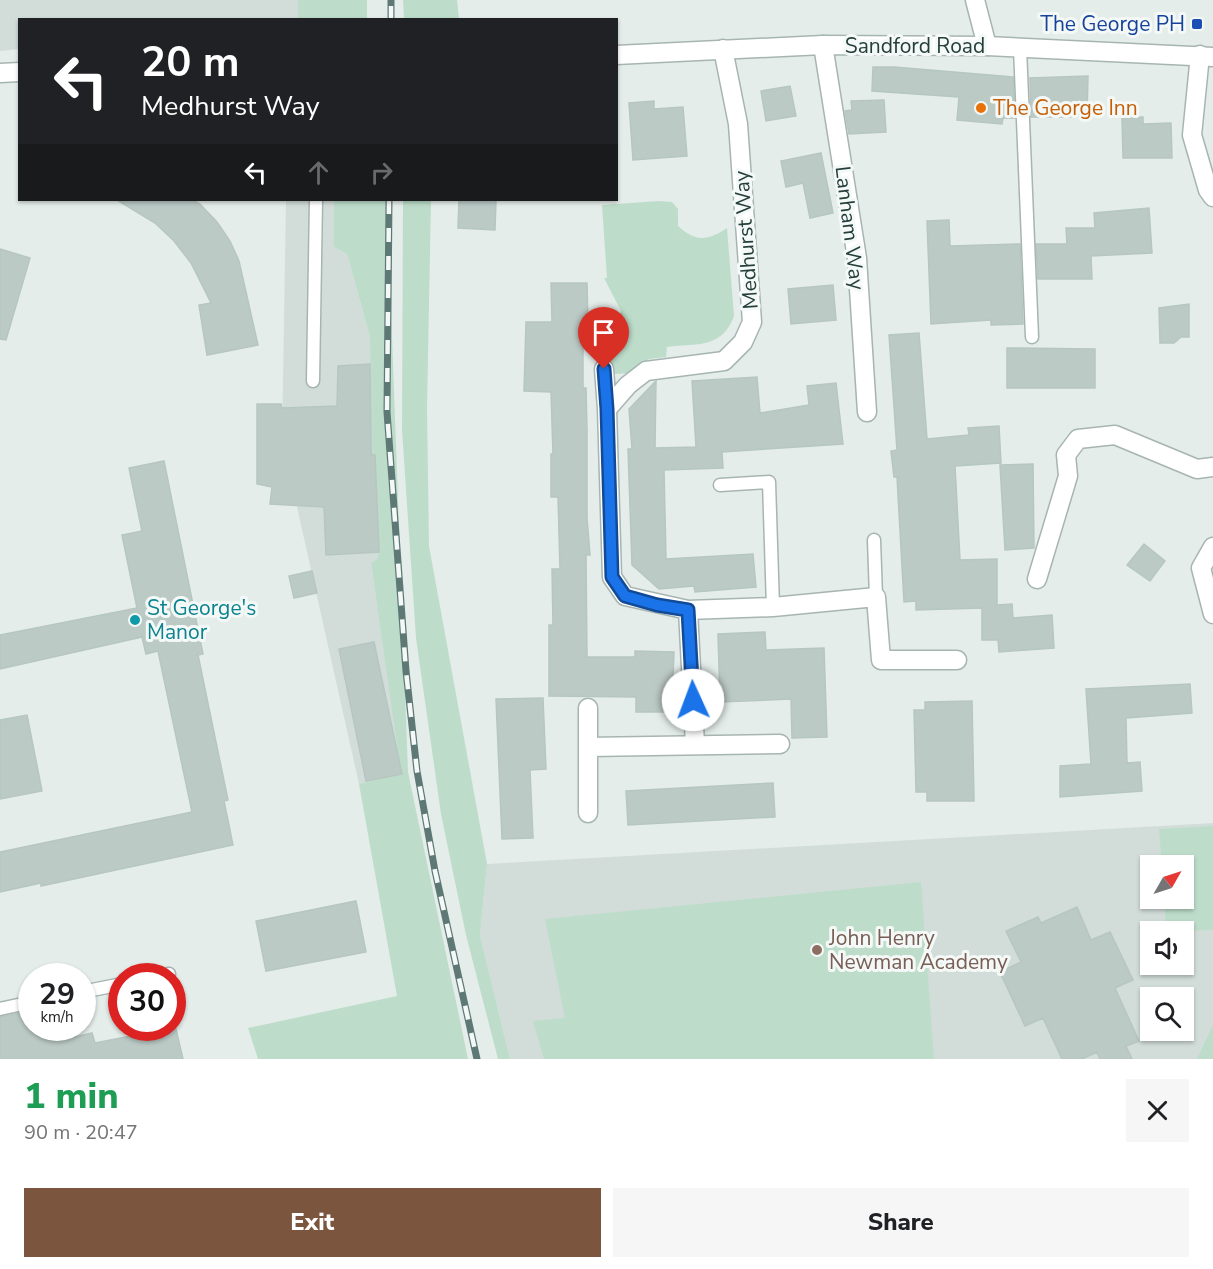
<!DOCTYPE html>
<meta charset="utf-8">
<style>
:root{--surface:#fff;--page:#f6f6f6;--text:#202124;--muted:#757577;--accent:#7c553f}
body{margin:0;font-family:"Nunito Sans",sans-serif;background:var(--page);color:var(--text);height:100vh;display:flex;flex-direction:column;font-size:22px;white-space:nowrap}
*{box-sizing:border-box;margin:0}
p{font-size:20px;color:var(--muted)}
.icon{flex:none;width:33px;height:33px;fill:none;stroke:currentColor;stroke-width:2;stroke-linecap:round;stroke-linejoin:round}
.map{position:relative;height:1059px;overflow:hidden}
.sheet{display:flex;flex-direction:column;background:var(--surface);flex:1}
.sheet>*{flex:none}
.top-card{position:absolute;left:18px;top:18px;width:600px;height:183px;border-radius:0px;box-shadow:0 2px 4px #0004;background:#202124;color:#fff;overflow:hidden}
.needle{width:39px;rotate:51deg}
.buttons{position:absolute;left:1140px;top:855px;display:grid;gap:12px}
.buttons a{display:grid;place-items:center;width:54px;height:54px;border-radius:0px;background:var(--surface);box-shadow:0 2px 4px #0004;font-size:30px}
.speed{position:absolute;left:18px;top:963px;display:flex;gap:12px;font-size:30px;font-weight:700;text-align:center}
.speed>*{display:grid;place-content:center;width:78px;height:78px;border-radius:50%;background:var(--surface);box-shadow:0 2px 4px #0004;line-height:1}
.speed small{font-size:15px;font-weight:400}
.speed .limit{border:9px solid #d22;background:#fff;color:#111}
.pin{position:absolute;display:grid;place-items:center;width:51px;height:51px;color:#fff;margin:-62px -26px;border-radius:50% 50% 50% 0;rotate:-45deg;box-shadow:0 0 6px #0007}
.pin .icon{rotate:45deg}
.me{position:absolute;width:66px;margin:-33px;rotate:358deg;stroke-linejoin:round;filter:drop-shadow(0 0 4px #0008)}
.turn{display:flex;align-items:center;gap:21px;height:126px;padding:0 24px;font-size:27px}
.turn .icon{width:78px;height:78px;stroke-width:2.5}
.turn b{display:block;font-size:42px;line-height:51px}
.lanes{display:flex;align-items:center;height:57px;padding:0 24px;background:#0003;justify-content:center;gap:30px;direction:ltr}
.lanes .off{opacity:.35}
.round{display:grid;place-items:center;flex:none;width:63px;height:63px;border-radius:0px;background:var(--page)}
.headline{display:flex;align-items:center;justify-content:space-between;height:102px;padding:0 24px}
h1{font-size:36px;font-weight:800;line-height:45px;color:#1e9e55}
.button{display:flex;gap:12px;margin-top:auto;padding:12px 24px}
.button a{flex:1;height:69px;border-radius:0px;background:var(--accent);color:#fff;font-size:24px;font-weight:800;line-height:69px;text-align:center}
.button a+a{background:var(--page);color:var(--text)}
.map>svg:first-child{display:block}
</style>
<div class="map">
<svg width="1213" height="1059" viewBox="0 0 1213 1059">
<rect width="100%" height="100%" fill="#e4edea"/>
<!-- built -->
<path fill="#d2ddd9" fill-rule="evenodd" d="M0,0h298v19l-278,1 -1,29 -19,2z
M286,200h48v47l13,7 23,83 1,118h4l4,97 -2,7 -6,4 31,211 -43,10 -77,-344z
M1213,823v236h-703l-30,-124 7,-71zM1150,866h34v32h-34zM1150,932h34v32h-34zM1150,998h34v32h-34z"/>
<!-- green -->
<path fill="#bdddca" d="M298,0h69v19h-69z
M403,0h54l2,19h-55z
M334,200h53l21,572 60,287h-210l-10,-31 149,-32 -38,-212 42,-11 -30,-210 6,-4 2,-7 -4,-97h-4l-1,-118 -23,-83 -13,-7z
M403,200h28l-4,209 2,137 58,318 -7,71 30,124h-12l-32,-124 -25,-121 -25,-176 -14,-208z
M659,201l13,1 6,7v17c17,16 30,15 49,2l7,88c-12,33 -37,27 -67,31l-1,10 -17,2 -17,14 -17,1 -1,-5c-23,-18 -4,-37 7,-58l-17,-33h3l-5,-73z
M1213,826v104l-47,1 -2,-32 20,-1v-32l-22,-1 -3,-36z
M921,882l13,177h-390l-11,-38 32,-3 -20,-99z
M1213,1025v34h-16z"/>
<!-- building -->
<path fill="#bccac6" stroke="#b6c6c1" stroke-width="1.5" d="M873,67h21l119,10 2,41h-12l-1,6 -45,-4 2,-23 -87,-6z
M1088,76l-1,41h-56l-1,-39z
M790,86l6,30 -30,5 -5,-30z
M884,100l2,32 -37,2 -4,-23 7,-1 -1,-9z
M654,101v8l29,-2 4,49 -54,4 -4,-57z
M1143,117v7l28,-1 1,35h-49l-1,-40z
M821,153l12,60 -23,5 -7,-35 -17,4 -5,-26z
M117,200h76l7,4 17,18 13,19 9,20 19,84 -51,10 -8,-50 12,-2 -20,-40 -17,-22 -19,-18z
M459,200h37l-1,30 -37,-2z
M1149,208l3,45 -61,3 1,23h-54l-2,-35h31l-1,-16h29l-1,-15z
M949,220l1,26 70,-2 3,80 -32,1v-5l-60,4 -4,-103z
M0,249l30,9 -24,82 -6,-1z
M551,283h36l1,40h-5v65h3l1,43v87l3,37h-4l1,102h48v-6l39,1 -2,52 -7,1v7h-29v-15l-87,-1v-71h4l-1,-56h8l-2,-72h-7v-43h2l-2,-62 -27,-1 2,-69h26z
M833,285l3,35 -45,4 -3,-35z
M1189,304v33h-8l-7,6h-14l-1,-35z
M919,333l8,106 42,-4 -1,-7 31,-2 2,37 -46,3 5,94 37,-1v46l15,-1 1,14 39,-3 2,33 -55,4 -1,-12h-16v-32l-66,2v-9l-12,1 -7,-125h-3l-3,-26 6,-1 -8,-115z
M1007,348l88,1v39h-88z
M370,364l1,91h4l4,97 -53,3 -2,-48 -54,-3 2,-17 -15,-3v-80h24l1,4 55,-2 1,-40z
M757,377l3,36 49,-8 -2,-19 29,-3 7,61 -121,8 1,16 -59,2 2,89 87,-5 3,33 -61,5 -1,-6 -35,3 -27,-24 -4,-116h4l-3,-40 27,-28 -1,67 41,-1 -4,-66z
M164,461l39,193 -5,1 30,145 -4,1 9,44 -192,41v-3l-41,9v-40l192,-40 -34,-161 -12,3 -4,-17 -142,32v-34l137,-27 -15,-73 20,-4 -13,-63z
M1033,464l1,84 -29,2 -5,-85z
M1144,544l21,17 -15,20 -23,-16z
M312,571l5,22 -23,5 -5,-22z
M765,632l1,18 58,-2 3,89 -35,1 -1,-39 -71,3 -2,-68z
M374,642l28,132 -36,7 -27,-132z
M1190,684l2,29 -66,5 1,45 13,-1 2,29 -82,6v-31l31,-2 -5,-75z
M543,698l3,71 -16,1 3,68 -31,1 -6,-140z
M972,701l2,100h-47v-9h-11l-2,-82h11v-8z
M27,715l15,76 -42,8v-79z
M773,783l2,34 -147,8 -2,-34z
M356,901l10,51 -100,19 -10,-50z
M1077,907l14,33 19,-8 23,48 -18,8 24,53 -13,5 6,13h-32l-3,-7 -15,7h-20l-19,-41 -18,8 -25,-54 21,-10 -15,-31 32,-14 3,6z
M32,1011v17h33l2,11 25,-6 3,10 77,-15 3,-3 8,34h-183v-42z"/>
<g fill="none" stroke-linecap="round" stroke-linejoin="round">
<!-- service casing -->
<g stroke="#a7b5b2" stroke-width="15">
<path id="service" d="M1020,48l12,289
M313,381l3,-181
M720,485l49,-3 4,125
M874,540l2,57
M158,976l11,-2
M82,992l40,-8
M0,1009l32,-7"/>
</g>
<!-- minor casing -->
<g stroke="#a7b5b2" stroke-width="21">
<path id="minor" d="M975,0l12,46
M823,45l34,213 10,154
M723,49l15,75 14,198 -9,20 -19,19 -78,10 -18,14 -21,24 5,168 13,19 63,14 85,-3 103,-10 5,63h76
M1200,55l-8,80 16,55 5,7
M604,369l3,40
M1213,547l-12,21 12,46
M1037,579l31,-103 -2,-21 12,-16 37,-4 82,34 16,-2
M688,610l7,135
M588,708v105
M588,747l192,-3"/>
</g>
<!-- tertiary casing -->
<g stroke="#a7b5b2" stroke-width="21">
<path id="tertiary" d="M616,55l207,-10 164,1 226,11
M0,73l20,-1"/>
</g>
<!-- service -->
<use href="#service" stroke="#fff" stroke-width="12"/>
<!-- minor -->
<use href="#minor" stroke="#fff" stroke-width="18"/>
<!-- tertiary -->
<use href="#tertiary" stroke="#fff" stroke-width="18"/>
<!-- rail casing -->
<g stroke="#5e7975" stroke-width="7">
<path id="rail" d="M391,20v-20
M389,200l-2,212 19,259 11,100 18,100 42,188"/>
</g>
<!-- rail -->
<use href="#rail" stroke="#f4f9f7" stroke-width="4.5" stroke-dasharray="14" stroke-linecap="butt"/>
</g>
<g fill="none" stroke-linecap="round" stroke-linejoin="round">
<!-- route casing -->
<g stroke="#114b97" stroke-width="15">
<path id="route" d="M604,369l3,40 5,168 13,19 32,9 31,5 5,90"/>
</g>
<!-- route -->
<use href="#route" stroke="#1a73e8" stroke-width="10"/>
</g>
<!-- markers -->
<rect fill="#1a4fb4" stroke="#f4f9f7" stroke-width="2" x="1191" y="18" width="12" height="12" rx="3"/>
<circle fill="#e8710a" stroke="#f4f9f7" stroke-width="2" cx="981" cy="108" r="6"/>
<circle fill="#0f9aa8" stroke="#f4f9f7" stroke-width="2" cx="135" cy="620" r="6"/>
<circle fill="#8d6e63" stroke="#f4f9f7" stroke-width="2" cx="817" cy="950" r="6"/>
<g text-anchor="middle" stroke-width="6" stroke-linejoin="round" paint-order="stroke">
<!-- transit labels -->
<g font-size="21" fill="#164399" stroke="#f4f9f7" text-anchor="end">
<text x="1185" y="31">The George PH</text>
</g>
<!-- street labels -->
<g font-size="21" fill="#243e3a" stroke="#f4f9f7">
<text x="915" y="53">Sandford Road</text>
<text transform="translate(850 228) rotate(83)" y="7">Lanham Way</text>
<text transform="translate(746 240) rotate(-94)" y="7">Medhurst Way</text>
</g>
<!-- food labels -->
<g font-size="21" fill="#c56008" stroke="#f4f9f7" text-anchor="start">
<text x="993" y="115">The George Inn</text>
</g>
<!-- culture labels -->
<g font-size="21" fill="#0d838f" stroke="#f4f9f7" text-anchor="start">
<text x="147" y="615">St George's<tspan x="147" dy="24">Manor</tspan></text>
</g>
<!-- education labels -->
<g font-size="21" fill="#785e54" stroke="#f4f9f7" text-anchor="start">
<text x="829" y="945">John Henry<tspan x="829" dy="24">Newman Academy</tspan></text>
</g>
</g>
</svg>
<div class="buttons">
<a><svg class="needle" viewBox="-14 -14 28 28"><path d="M0-13l5 13h-10z" fill="#e53935"/><path d="M0 13l5-13h-10z" fill="#757577"/></svg></a>
<a><svg class="icon" aria-label="sound" viewBox="0 0 24 24"><path d="M4 9h4l5-4v14l-5-4H4zM17 9q2 3 0 6"/></svg></a>
<a><svg class="icon" aria-label="search" viewBox="0 0 24 24"><circle cx="10" cy="10" r="6"/><path d="M15 15l6 6"/></svg></a>
</div>
<div class="speed"><div>29<small>km/h</small></div><div class="limit">30</div></div>
<div class="pin" style="left:604px;top:369px;background:#d93025"><svg class="icon" aria-label="arrive" viewBox="0 0 24 24"><path d="M6 21V4h12l-3 4 3 4H6"/></svg></div>
<svg class="me" style="left:693px;top:700px" viewBox="-20 -20 40 40"><circle r="19" fill="#fff"/><path d="M0-13L10 11 0 6-10 11z" fill="#1a73e8"/></svg>
<div class="top-card">
<div class="turn"><svg class="icon" aria-label="left" viewBox="0 0 24 24"><path d="M17 20v-9H6M10 6l-5 5 5 5"/></svg><div><b>20 m</b>Medhurst Way</div></div>
<div class="lanes"><svg class="icon" aria-label="left" viewBox="0 0 24 24"><path d="M17 20v-9H6M10 6l-5 5 5 5"/></svg><svg class="icon off" aria-label="ahead" viewBox="0 0 24 24"><path d="M12 20V5M6 11l6-6 6 6"/></svg><svg class="icon off" aria-label="right" viewBox="0 0 24 24"><path d="M7 20v-9h11M14 6l5 5-5 5"/></svg></div>
</div>
</div>
<section class="sheet">
<div class="headline"><div><h1>1 min</h1><p>90 m · 20:47</p></div><a class="round"><svg class="icon" aria-label="close" viewBox="0 0 24 24"><path d="M6 6l12 12M18 6L6 18"/></svg></a></div>
<div class="button"><a>Exit</a><a>Share</a></div>
</section>
